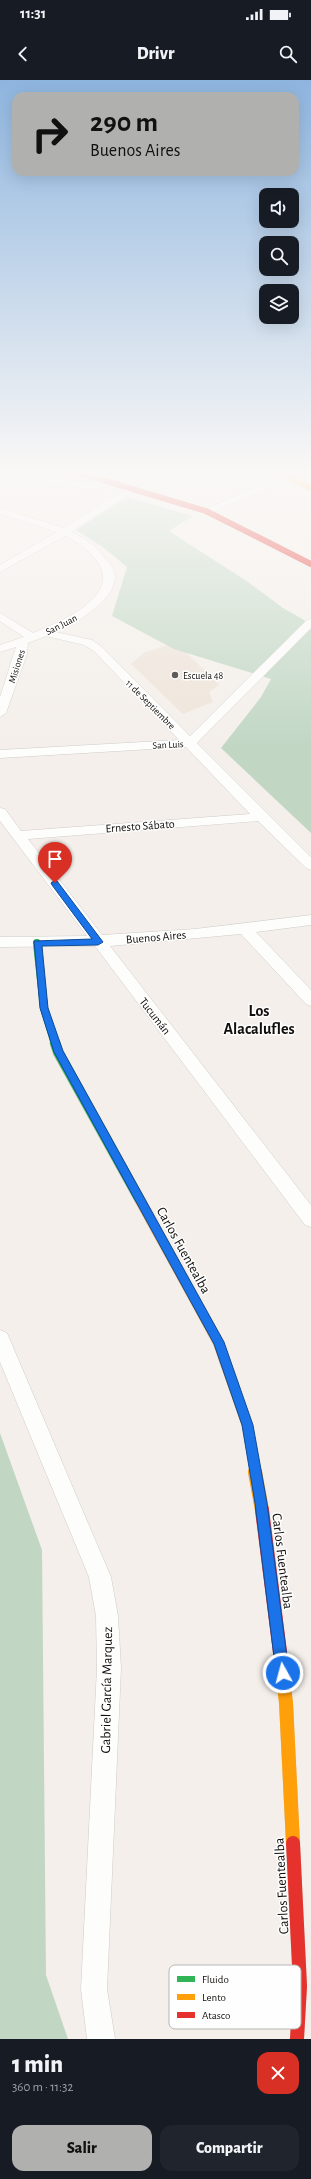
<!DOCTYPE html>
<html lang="es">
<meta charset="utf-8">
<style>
:root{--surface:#171b24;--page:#20242c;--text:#f1f3f6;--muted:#9ea1a6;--accent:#b0b0af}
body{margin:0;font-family:"Alegreya Sans",sans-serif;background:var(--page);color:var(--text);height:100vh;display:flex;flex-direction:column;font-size:15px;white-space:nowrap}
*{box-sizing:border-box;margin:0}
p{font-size:13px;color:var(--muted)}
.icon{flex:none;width:22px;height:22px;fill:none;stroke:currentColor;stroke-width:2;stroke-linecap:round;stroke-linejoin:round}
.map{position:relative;height:1959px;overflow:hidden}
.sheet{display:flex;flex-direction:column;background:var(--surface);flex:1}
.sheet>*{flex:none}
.banner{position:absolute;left:12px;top:12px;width:287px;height:84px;border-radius:12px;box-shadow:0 4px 16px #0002;background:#b0b0af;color:#111;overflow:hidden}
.tools{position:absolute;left:259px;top:108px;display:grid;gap:8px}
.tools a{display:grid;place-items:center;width:40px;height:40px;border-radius:8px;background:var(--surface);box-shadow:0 4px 16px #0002;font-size:20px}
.pin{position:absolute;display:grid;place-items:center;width:34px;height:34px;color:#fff;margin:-41px -17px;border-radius:50% 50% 50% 0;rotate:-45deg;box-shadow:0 0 4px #0007}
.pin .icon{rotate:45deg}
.me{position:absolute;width:44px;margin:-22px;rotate:353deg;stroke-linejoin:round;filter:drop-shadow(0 0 3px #0008)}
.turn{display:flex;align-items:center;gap:14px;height:84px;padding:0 12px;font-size:18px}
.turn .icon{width:52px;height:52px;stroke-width:2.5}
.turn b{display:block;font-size:28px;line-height:34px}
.round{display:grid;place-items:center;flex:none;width:42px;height:42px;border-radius:12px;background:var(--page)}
.overview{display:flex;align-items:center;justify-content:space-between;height:68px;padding:0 12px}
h1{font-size:24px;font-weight:800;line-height:30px}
.primary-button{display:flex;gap:8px;margin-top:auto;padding:8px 12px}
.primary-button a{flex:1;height:46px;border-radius:12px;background:var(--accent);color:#111;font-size:16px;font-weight:800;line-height:46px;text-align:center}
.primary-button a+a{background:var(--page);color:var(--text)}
.status{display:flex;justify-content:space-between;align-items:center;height:28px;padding:0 20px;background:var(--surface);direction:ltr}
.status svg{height:11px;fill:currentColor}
header{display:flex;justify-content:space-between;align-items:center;height:52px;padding:0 12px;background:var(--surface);font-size:18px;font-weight:800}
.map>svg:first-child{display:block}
</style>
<div class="status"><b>11:31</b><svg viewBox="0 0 49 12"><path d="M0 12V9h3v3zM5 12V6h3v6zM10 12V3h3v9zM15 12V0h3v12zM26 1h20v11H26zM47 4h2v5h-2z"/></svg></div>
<header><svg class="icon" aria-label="back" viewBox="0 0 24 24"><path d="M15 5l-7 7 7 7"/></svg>Drivr<svg class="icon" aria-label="search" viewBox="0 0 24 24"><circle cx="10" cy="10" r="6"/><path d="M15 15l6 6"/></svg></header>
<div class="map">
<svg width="311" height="1959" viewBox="0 0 311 1959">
<rect width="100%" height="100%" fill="#f4efea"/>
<!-- built -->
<path fill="#eee4d9" d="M176,562l43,43 -10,7 4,10 -30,12 -52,-50 13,-11z"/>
<!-- forest -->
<path fill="#c1d7c4" d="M127,417l66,19 -24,15 79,51 35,26 28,16v209l-90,-85 40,-51 10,-18 -97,-30 -62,-33 15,-49 -24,-20 -27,-17z
M0,1353l42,117 4,425 22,64h-68z"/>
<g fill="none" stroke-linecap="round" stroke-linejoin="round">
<!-- street casing -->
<g stroke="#cfccc8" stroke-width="1">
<path id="street" d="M0,392l91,11 22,-4 5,3 -2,2 -25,5 -91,-11z
M288,394l3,1v4l-82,34h-6l-2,-2z
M133,405l3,1v4l-65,42c14,6 25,14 34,26 3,3 6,6 8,10 12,28 -37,55 -57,64l36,8 10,7 88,89 117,-116 4,-1v9l-114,115 114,114v13l-5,-2 -48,-47 -230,18 74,96 93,-6 116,-14v10l-55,7 55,58v16l-5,-2 -65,-70 -131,12 201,259v22l-6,-2 -210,-279 -95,1v-10l87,-1 -87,-115v-13l5,1 16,22 229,-17 -64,-67 -186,11v-8l179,-10 -85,-89 -10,-6 -38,-9 -18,7 -1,11 -21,59 -6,4v-20l16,-50 -16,5v-7l24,-8 -24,-16v-8l33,20c27,-11 91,-37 63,-73 -8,-11 -19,-18 -31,-24l-65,36v-7l57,-33 -57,-18v-6l64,20z
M0,1250l7,3 104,244 7,39 3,52 -14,321 8,50h-28l-6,-50 16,-321 -1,-52 -7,-39 -89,-215z"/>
</g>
<!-- fast-far1 casing -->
<g stroke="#cfccc8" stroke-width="8">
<path id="fast-far1" d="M37,863l7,65 11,36"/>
</g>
<!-- fast casing -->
<g stroke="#cfccc8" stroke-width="11">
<path id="fast" d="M55,963l3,9 82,148"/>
</g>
<!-- slow-far2 casing -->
<g stroke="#cfccc8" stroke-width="6">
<path id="slow-far2" d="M277,392l34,16"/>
</g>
<!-- slow-far1 casing -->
<g stroke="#cfccc8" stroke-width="11">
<path id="slow-far1" d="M140,1120l78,142 29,83 9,48"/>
</g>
<!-- slow casing -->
<g stroke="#cfccc8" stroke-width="14">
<path id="slow" d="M255,1392l7,38
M282,1588l4,35 7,140"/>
</g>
<!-- jam-far1 casing -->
<g stroke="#cfccc8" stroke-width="6">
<path id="jam-far1" d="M76,392l130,39 105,53"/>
</g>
<!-- jam casing -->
<g stroke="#cfccc8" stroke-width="14">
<path id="jam" d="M262,1430l20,158
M293,1763l7,143 -3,53"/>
</g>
<!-- street -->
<use href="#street" fill="#fdfdfc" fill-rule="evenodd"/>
<!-- fast-far1 -->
<use href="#fast-far1" stroke="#30b455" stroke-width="8"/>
<!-- fast -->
<use href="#fast" stroke="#30b455" stroke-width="10"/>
<!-- slow-far2 -->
<use href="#slow-far2" stroke="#ff9f0a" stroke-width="6"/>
<!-- slow-far1 -->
<use href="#slow-far1" stroke="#ff9f0a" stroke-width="10"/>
<!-- slow -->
<use href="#slow" stroke="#ff9f0a" stroke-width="14"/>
<!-- jam-far1 -->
<use href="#jam-far1" stroke="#e5322d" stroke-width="6"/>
<!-- jam -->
<use href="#jam" stroke="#e5322d" stroke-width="14"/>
</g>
<!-- sky -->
<linearGradient id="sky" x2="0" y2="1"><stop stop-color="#8eb5df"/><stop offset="0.59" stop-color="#faf8f6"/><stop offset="1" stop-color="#faf8f6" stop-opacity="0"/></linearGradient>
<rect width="311" height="666" fill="url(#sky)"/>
<!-- route -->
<path fill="#1a73e8" stroke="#114b97" d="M55,800l2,1 46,61 -5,3 -56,1 6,62 15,43 161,291 29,83 14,78 22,170 -2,4 -4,2 -5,-2 -2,-4 -21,-170 -13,-78 -28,-81 -160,-292 -14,-44 -6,-67 58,-2 -40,-54 -1,-2z"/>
<!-- markers -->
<circle fill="#605d59" stroke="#fefefe" stroke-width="1.5" cx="175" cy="595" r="4"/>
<g text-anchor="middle" stroke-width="3" stroke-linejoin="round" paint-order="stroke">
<!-- far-street labels -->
<g font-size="10" fill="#110e0b" stroke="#fefefe">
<text transform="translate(61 544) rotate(-27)" y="4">San Juan</text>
<text transform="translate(16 586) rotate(-72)" y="4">Misiones</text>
<text transform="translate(151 624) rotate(45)" y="4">11 de Septiembre</text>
<text transform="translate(168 664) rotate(-3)" y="4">San Luis</text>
</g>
<!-- far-poi labels -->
<g font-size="10" fill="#110e0b" stroke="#fefefe" text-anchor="start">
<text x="183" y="599">Escuela 48</text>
</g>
<!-- street labels -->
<g font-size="12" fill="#110e0b" stroke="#fefefe">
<text transform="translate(140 746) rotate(-4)" y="4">Ernesto Sábato</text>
<text transform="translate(156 857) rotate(-5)" y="4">Buenos Aires</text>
<text transform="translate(155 936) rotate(52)" y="4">Tucumán</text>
</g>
<!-- near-street labels -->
<g font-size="14" fill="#110e0b" stroke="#fefefe">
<text transform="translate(184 1170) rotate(61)" y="5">Carlos Fuentealba</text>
<text transform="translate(283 1481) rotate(83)" y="5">Carlos Fuentealba</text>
<text transform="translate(106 1610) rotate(-89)" y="5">Gabriel García Marquez</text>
<text transform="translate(281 1806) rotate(-93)" y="5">Carlos Fuentealba</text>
</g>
<!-- district labels -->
<g font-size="16" font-weight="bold" fill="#110e0b" stroke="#fefefe">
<text x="259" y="936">Los<tspan x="259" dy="18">Alacalufles</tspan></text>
</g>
</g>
<!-- legend -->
<rect x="169" y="1885" width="132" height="64" rx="6" fill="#fefefe" stroke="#b7b6b5" stroke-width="1"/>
<rect x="177" y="1896" width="18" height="6" fill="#30b455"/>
<rect x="177" y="1914" width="18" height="6" fill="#ff9f0a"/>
<rect x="177" y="1932" width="18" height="6" fill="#e5322d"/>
<g font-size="11" fill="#110e0b">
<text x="202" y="1903">Fluido</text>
<text x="202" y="1921">Lento</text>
<text x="202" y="1939">Atasco</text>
</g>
</svg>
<div class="tools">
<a><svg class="icon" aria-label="sound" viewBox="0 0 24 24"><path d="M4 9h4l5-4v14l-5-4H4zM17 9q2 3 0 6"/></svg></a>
<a><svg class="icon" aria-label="search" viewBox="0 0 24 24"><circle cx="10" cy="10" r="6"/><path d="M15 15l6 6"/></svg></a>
<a><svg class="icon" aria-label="layers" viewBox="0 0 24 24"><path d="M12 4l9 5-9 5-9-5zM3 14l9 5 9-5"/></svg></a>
</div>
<div class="pin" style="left:55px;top:803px;background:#d93025"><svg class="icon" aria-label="arrive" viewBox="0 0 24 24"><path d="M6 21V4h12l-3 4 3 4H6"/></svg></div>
<svg class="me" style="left:283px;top:1593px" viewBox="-20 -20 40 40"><circle r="17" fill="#1a73e8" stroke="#fff" stroke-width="3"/><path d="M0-11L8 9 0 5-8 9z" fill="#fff"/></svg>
<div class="banner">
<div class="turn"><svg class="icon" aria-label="right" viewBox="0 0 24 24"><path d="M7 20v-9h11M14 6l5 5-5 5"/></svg><div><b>290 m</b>Buenos Aires</div></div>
</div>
</div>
<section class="sheet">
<div class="overview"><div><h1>1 min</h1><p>360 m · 11:32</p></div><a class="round" style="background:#d93025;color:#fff"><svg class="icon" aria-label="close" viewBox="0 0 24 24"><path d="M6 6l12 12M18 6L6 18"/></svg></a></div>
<div class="primary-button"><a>Salir</a><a>Compartir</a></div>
</section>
